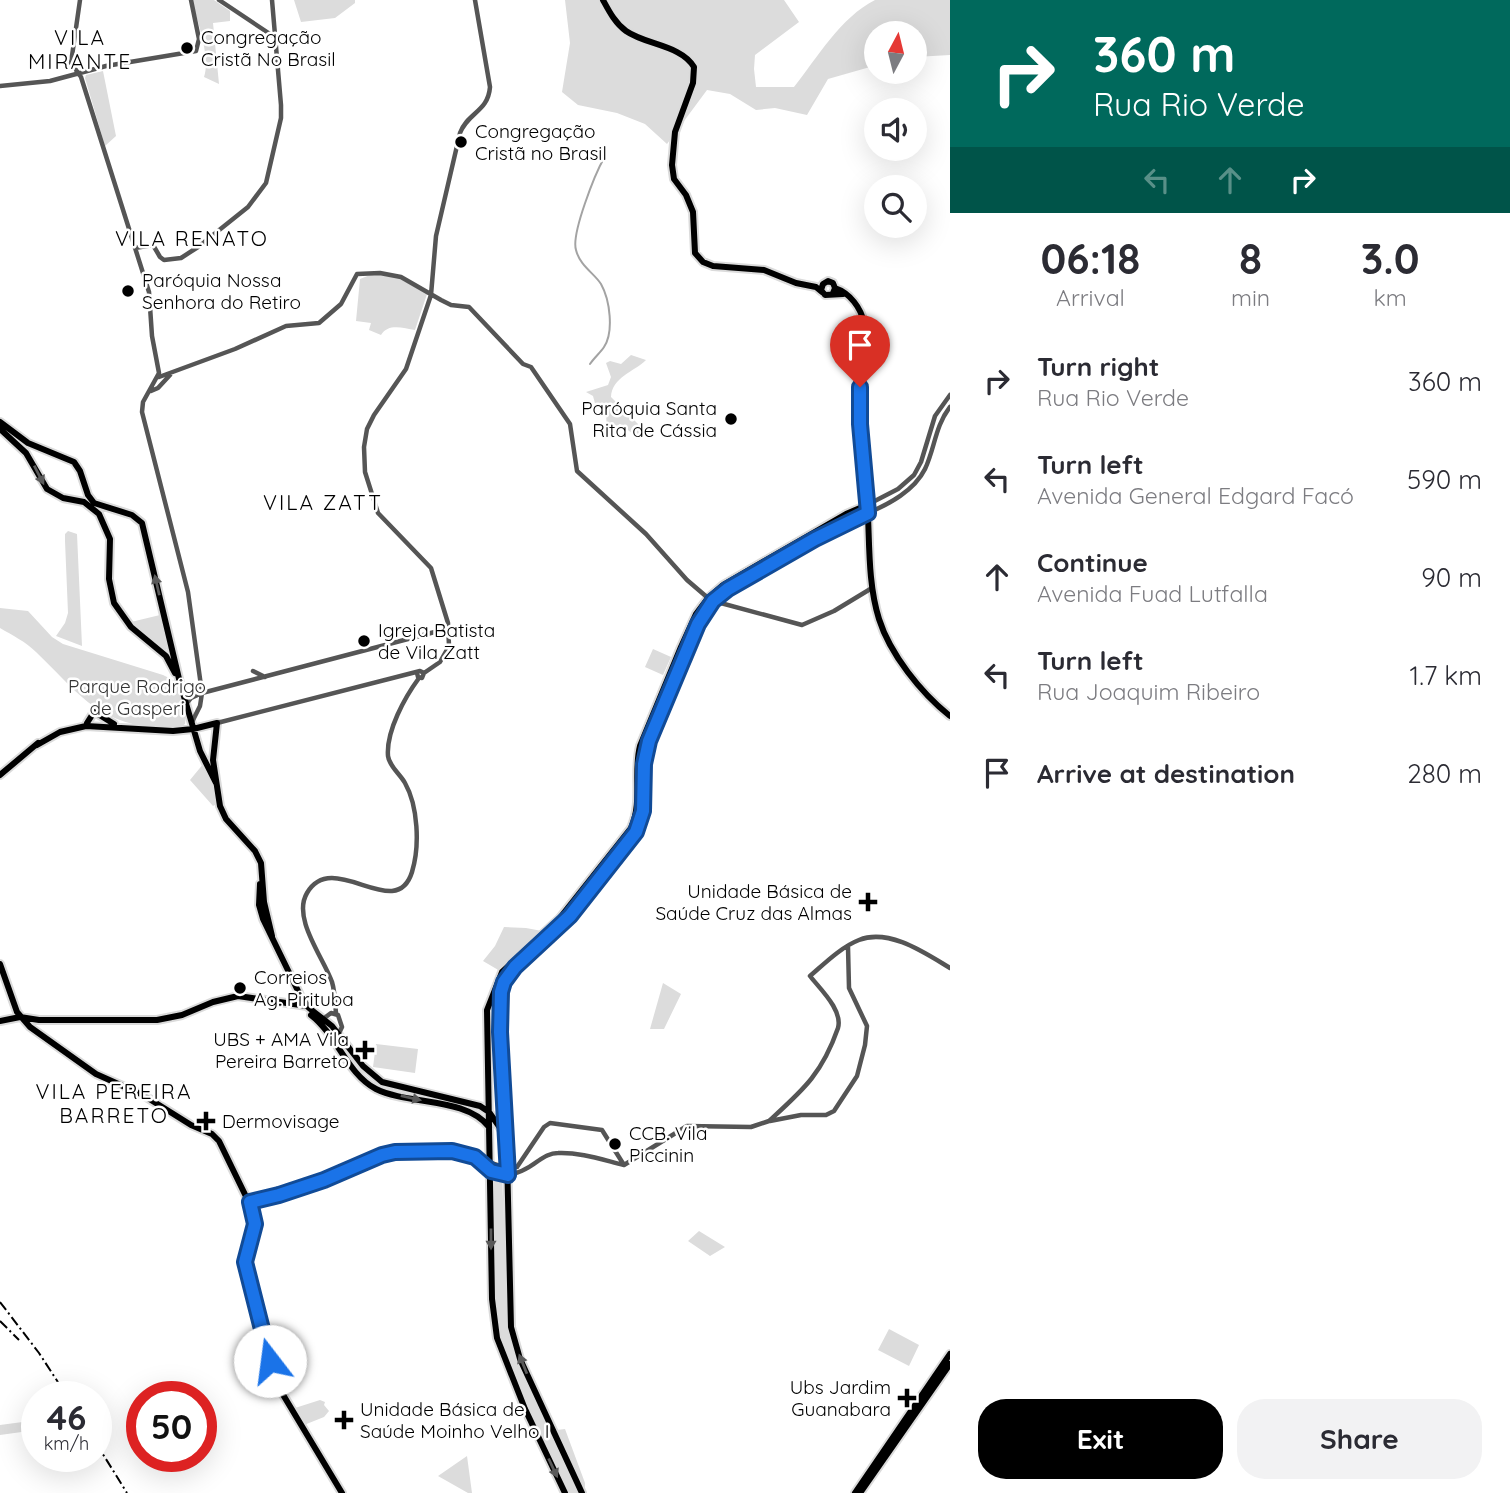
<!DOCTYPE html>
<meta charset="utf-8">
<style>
:root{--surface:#fff;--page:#f2f2f3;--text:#2b2b33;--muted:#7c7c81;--accent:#000}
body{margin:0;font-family:Quicksand,sans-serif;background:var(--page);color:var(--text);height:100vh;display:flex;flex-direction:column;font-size:26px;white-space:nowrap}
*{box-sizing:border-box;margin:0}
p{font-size:23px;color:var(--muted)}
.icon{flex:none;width:38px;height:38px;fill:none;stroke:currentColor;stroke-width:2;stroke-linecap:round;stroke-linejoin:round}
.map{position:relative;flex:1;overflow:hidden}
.panel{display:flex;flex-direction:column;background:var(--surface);width:560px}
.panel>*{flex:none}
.top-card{background:#00695c;color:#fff;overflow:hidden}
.needle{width:46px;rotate:7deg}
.buttons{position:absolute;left:864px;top:21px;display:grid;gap:14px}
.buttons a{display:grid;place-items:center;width:63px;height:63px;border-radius:50%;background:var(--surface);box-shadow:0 7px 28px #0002;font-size:35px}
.speed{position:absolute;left:21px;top:1381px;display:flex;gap:14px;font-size:35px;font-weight:700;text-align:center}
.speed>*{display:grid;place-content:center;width:91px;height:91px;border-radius:50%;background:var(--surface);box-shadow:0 7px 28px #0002;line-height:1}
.speed small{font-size:18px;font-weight:400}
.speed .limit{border:10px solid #d22;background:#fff;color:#111}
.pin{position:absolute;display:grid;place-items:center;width:60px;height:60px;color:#fff;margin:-72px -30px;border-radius:50% 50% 50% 0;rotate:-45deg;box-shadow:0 0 7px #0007}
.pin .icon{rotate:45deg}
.me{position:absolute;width:77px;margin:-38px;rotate:345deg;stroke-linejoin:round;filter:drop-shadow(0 0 5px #0008)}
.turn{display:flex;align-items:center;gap:24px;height:147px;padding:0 28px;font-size:32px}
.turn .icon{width:91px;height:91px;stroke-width:2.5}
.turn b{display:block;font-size:49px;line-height:60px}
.lanes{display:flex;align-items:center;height:66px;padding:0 28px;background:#0003;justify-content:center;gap:35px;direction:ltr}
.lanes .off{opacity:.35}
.eta{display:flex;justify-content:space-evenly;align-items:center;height:119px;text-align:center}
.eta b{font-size:42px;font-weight:700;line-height:49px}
.action{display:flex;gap:14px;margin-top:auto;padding:14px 28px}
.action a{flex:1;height:80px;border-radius:28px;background:var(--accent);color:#fff;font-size:28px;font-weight:700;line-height:80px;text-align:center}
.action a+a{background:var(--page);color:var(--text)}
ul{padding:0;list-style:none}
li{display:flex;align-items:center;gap:21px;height:98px;padding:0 28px}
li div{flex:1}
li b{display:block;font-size:26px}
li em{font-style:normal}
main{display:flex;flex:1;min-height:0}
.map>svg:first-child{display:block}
</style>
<main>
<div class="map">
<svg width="950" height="1493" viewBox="0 0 950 1493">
<rect width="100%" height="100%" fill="#fff"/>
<!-- green -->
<path fill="#dcdcdc" d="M192,0h22l16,11v10l-17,2 6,61 -15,-7c7,-20 -7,-56 -12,-77z
M294,0h61v3l-20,15 -34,4z
M565,0h219l15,22 -44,33 -1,14 2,18h38c23,-29 47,-70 81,-87h75v55l-35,2v-24h-38v32l-49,14 -21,36 -32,-7 -19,2 -26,-16 -23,-4 -40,54 -22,-20 -28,-11 -39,-8 -16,-13 8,-49z
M103,71l13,65 -11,10 -20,-68 1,-3z
M380,274l19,4 28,16 -12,36c-12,-2 -27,-7 -34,5l-12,-5 2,-7 -15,-2 4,-42 10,-4z
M631,355l15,5c-12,12 -34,17 -35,37l27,27 2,7 -3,6 -17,-13 -13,8 -1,-19 -10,-6 -3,-11 -7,-4 22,-7 3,-8 -5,-14 4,-2 11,3z
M68,531l9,3 5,112 -26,-10 9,-13 3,-10 -3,-72v-7z
M715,606l-23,56 -12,13 22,-51z
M0,608l28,3 24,26 11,7 100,31 12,6 11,31 -1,12c-9,7 -20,4 -31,3 -58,-4 -79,-38 -118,-75 -10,-10 -24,-17 -36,-24z
M160,615l7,34 -2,2 -34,-29z
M653,649l18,8 -8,18 -18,-8z
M204,763c8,14 13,25 12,41l-3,2 -23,-26z
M504,927l22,1 16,3 -42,40 -17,-10 12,-15z
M663,983l18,11 -17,35h-14z
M376,1044l42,5 -3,24 -42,-6z
M493,1174l9,2 6,138 10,45 61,134h-10l-61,-129 -12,-46z
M699,1231l26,16 -15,9 -22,-15z
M889,1329l30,16 -10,21 -31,-16z
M320,1400l5,2 -1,3 5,6 -5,6 -20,8 -9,-17z
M30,1421h2l4,9 -36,5v-10z
M565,1429l20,54v10l-28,-63z
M467,1456l5,37h-4l-30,-17z"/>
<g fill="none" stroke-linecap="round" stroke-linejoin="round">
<!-- stream -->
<path stroke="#a3a3a3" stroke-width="2" d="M590,364c4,-6 10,-11 14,-17 10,-15 6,-47 -3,-63 -7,-11 -21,-18 -25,-34 -5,-16 19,-76 28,-92"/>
<!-- major casing -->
<g stroke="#dbdbdb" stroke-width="10">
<path id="major" d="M603,0c6,11 12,23 23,31 20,14 55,14 68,36l-1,16 -18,49 -3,33 2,14 12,16 7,17 2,41 8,9 10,4 51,4 32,13 20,4 6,5
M835,288c15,5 26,20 29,35 5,24 -4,50 -5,74 -1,34 5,67 8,101 3,39 0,83 12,121 11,35 42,74 71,97
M833,293l2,-5 -2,-5 -5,-2 -5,3 -2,6 4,5 18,-1
M0,422l28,21 46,19 6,9 8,24 6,8 38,12 10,8 38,160 20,68 16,32
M0,429l26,24 21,36 16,9 21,4 15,12 11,25 -1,40 5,24 17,24 35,29 9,17
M98,714l16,10
M87,723l7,-11
M37,745l23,-13 26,-6 87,5 20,-2 24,-6 -4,37 7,46 6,13 29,32 6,12 3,39 8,34
M0,775l38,-32
M260,884l-1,21 4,14 37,76 9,13 23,18 31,40 19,16 98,24 9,6 16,23
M0,964l17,48 13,15 66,47 47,21 48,30 21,9 7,7 36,74 -1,16 -9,31 28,109 9,22 60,100
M311,1015c26,20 36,59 65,74 32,16 90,8 113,38
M0,1021l20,-4 19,3h118l25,-5 31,-13 25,-6 69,10
M565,1493l-40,-84 -28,-71 -5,-39 -5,-289 15,-38 57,-53 72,-91c12,-27 2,-55 9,-82l41,-99 15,-33 12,-16 15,-13 123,-71 21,-9
M582,1493l-62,-134 -9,-32 -4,-171 -6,-91v-72l3,-11 8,-12 52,-48 72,-90 7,-21 1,-47 5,-23 49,-117 16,-23 14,-12 87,-50 53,-26
M855,1493l95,-139
M860,1493l90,-129"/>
</g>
<!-- minor -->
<path stroke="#555" stroke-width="4.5" d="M80,0l-9,63 10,14 68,215 3,44 7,37 -16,29 -1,10 46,180 14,101 -2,13 -8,16
M219,0l54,36
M0,86l50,-5 56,-15 90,-15 3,-12 -8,-39
M135,248l18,-3 7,12 4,3 17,-2 17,-11 50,-40 18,-24 15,-65v-13l-9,-105
M159,377l76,-28 51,-23 33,-3 22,-19 16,-30 23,-1 21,4 40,23 10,5 18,2 54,57 8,3 39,57 7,47 69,63 41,46 21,18 9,4 85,23 32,-14 38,-23
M151,391l7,-3 12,-13
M867,505l31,-16 16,-14 7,-13 14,-46 15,-21
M868,513c21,-9 46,-22 57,-44 10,-21 10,-43 25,-62
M253,671l12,6
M417,673l1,4 4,1 2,-5 16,-11 9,-16 -1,-23 -17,-55 -53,-55 -13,-41 -1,-25 3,-18 7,-14 32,-46 25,-74 5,-59 24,-103c8,-21 28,-21 30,-46l-15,-87
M186,704l5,-6 11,-5 248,-65
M217,723l203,-52 4,2
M336,1013c-1,-10 -1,-21 -4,-31 -9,-25 -40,-64 -25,-89 26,-45 89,31 105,-21 8,-26 6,-66 -7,-89 -5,-9 -16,-17 -17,-27 -2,-25 17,-59 31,-78
M323,1019l8,-6 7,2 4,12 -4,8
M770,1121l31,-6h25l8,-4 23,-35 8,-31 2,-19 -18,-38 -1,-41
M475,1157c24,21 36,24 63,4 6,-4 12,-8 20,-8 22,-1 45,7 66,12l63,-39 64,1 18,-6c34,-31 53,-47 69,-93 5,-18 -18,-39 -28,-52 14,-12 31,-29 49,-36 30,-12 66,13 91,28
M517,1167l27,-40 6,-4 52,7 22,35
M250,1202l30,-7 44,-15 58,-25 13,-3 57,-1 55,17 10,-1"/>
<!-- major -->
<use href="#major" stroke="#000" stroke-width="6"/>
<!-- rail -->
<path stroke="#000" stroke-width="2" stroke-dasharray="10 3.5 2 3.5" stroke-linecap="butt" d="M0,1302l39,51 28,43
M0,1321l19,19
M96,1443l31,50"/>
</g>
<!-- one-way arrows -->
<defs><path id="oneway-solid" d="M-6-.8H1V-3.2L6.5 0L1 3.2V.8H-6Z" transform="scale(1.75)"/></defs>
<g fill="#595959">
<use href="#oneway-solid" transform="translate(39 475) rotate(63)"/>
<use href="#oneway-solid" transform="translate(157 585) rotate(-103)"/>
<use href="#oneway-solid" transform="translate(411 1098) rotate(13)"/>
<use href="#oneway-solid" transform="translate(491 1239) rotate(90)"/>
<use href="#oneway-solid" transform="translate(523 1364) rotate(-112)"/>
<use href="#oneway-solid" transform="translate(553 1468) rotate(65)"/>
</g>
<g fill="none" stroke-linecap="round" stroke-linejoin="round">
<!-- route casing -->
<g stroke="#114b97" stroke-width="18">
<path id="route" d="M270,1361l-25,-99 10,-38 -5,-22 29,-7 45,-15 58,-25 13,-3 57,-1 23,6 16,14 17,4 -8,-143 1,-40 3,-10 11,-15 55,-51 66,-84 7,-21 1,-47 5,-23 49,-117 15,-23 15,-12 87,-50 53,-26 -8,-89v-37"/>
</g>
<!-- route -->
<use href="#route" stroke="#1a73e8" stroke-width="12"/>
</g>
<!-- markers -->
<g fill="#000" stroke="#fff" stroke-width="2.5">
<circle cx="187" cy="48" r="7"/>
<circle cx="461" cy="142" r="7"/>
<circle cx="128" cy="291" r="7"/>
<circle cx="731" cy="419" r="7"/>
<circle cx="364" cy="641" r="7"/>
<path d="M864.5 891.5h7v7h7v7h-7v7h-7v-7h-7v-7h7z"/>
<circle cx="240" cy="988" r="7"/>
<path d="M361.5 1039.5h7v7h7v7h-7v7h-7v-7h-7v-7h7z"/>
<path d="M202.5 1110.5h7v7h7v7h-7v7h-7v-7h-7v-7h7z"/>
<circle cx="615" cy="1144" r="7"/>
<path d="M903.5 1387.5h7v7h7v7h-7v7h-7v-7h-7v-7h7z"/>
<path d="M340.5 1409.5h7v7h7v7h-7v7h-7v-7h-7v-7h7z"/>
</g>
<g text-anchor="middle" stroke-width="5" stroke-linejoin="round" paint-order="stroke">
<!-- poi labels -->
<g font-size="19" fill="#000" stroke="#fff" text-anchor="start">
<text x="201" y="44">Congregação<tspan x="201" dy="22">Cristã No Brasil</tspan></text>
<text x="475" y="138">Congregação<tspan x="475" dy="22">Cristã no Brasil</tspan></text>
<text x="142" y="287">Paróquia Nossa<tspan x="142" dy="22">Senhora do Retiro</tspan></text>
<text x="717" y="415" text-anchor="end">Paróquia Santa<tspan x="717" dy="22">Rita de Cássia</tspan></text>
<text x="378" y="637">Igreja Batista<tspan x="378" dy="22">de Vila Zatt</tspan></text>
<text x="852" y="898" text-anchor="end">Unidade Básica de<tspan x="852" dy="22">Saúde Cruz das Almas</tspan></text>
<text x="254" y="984">Correios<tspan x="254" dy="22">Ag. Pirituba</tspan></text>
<text x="349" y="1046" text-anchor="end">UBS + AMA Vila<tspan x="349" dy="22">Pereira Barreto</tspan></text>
<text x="222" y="1128">Dermovisage</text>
<text x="629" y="1140">CCB. Vila<tspan x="629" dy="22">Piccinin</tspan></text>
<text x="891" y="1394" text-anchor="end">Ubs Jardim<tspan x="891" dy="22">Guanabara</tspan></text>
<text x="360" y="1416">Unidade Básica de<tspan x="360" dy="22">Saúde Moinho Velho I</tspan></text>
</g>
<!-- park labels -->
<g font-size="19" fill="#333" stroke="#fff">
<text x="137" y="693">Parque Rodrigo<tspan x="137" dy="22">de Gasperi</tspan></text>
</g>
<!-- neighbourhood labels -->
<g font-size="21" letter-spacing="2" fill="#000" stroke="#fff">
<text x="80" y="45">VILA<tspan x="80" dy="24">MIRANTE</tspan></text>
<text x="192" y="246">VILA RENATO</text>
<text x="323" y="510">VILA ZATT</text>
<text x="114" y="1099">VILA PEREIRA<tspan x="114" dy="24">BARRETO</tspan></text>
</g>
</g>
</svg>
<div class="buttons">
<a><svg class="needle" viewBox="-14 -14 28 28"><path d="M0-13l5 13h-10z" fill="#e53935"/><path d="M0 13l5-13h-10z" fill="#7c7c81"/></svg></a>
<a><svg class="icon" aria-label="sound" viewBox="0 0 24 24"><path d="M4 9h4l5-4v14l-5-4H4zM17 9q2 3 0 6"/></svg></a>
<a><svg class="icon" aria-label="search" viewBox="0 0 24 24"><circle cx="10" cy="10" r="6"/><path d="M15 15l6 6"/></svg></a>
</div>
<div class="speed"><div>46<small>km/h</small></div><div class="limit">50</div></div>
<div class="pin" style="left:860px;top:387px;background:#d93025"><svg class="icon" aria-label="arrive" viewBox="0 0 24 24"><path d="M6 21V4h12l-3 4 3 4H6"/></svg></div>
<svg class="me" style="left:270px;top:1361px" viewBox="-20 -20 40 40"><circle r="19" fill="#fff"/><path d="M0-13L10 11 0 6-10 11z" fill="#1a73e8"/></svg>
</div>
<section class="panel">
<div class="top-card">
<div class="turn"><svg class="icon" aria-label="right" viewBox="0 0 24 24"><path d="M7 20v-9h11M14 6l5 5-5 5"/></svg><div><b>360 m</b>Rua Rio Verde</div></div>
<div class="lanes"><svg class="icon off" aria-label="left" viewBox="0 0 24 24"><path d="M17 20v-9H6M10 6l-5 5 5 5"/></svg><svg class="icon off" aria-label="ahead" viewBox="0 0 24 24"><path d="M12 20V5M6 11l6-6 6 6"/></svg><svg class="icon" aria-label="right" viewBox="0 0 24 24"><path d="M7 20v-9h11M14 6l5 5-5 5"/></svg></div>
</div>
<div class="eta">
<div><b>06:18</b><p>Arrival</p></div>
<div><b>8</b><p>min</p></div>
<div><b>3.0</b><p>km</p></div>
</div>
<ul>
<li><svg class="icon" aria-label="right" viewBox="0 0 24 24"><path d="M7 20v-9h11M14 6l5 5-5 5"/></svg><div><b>Turn right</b><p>Rua Rio Verde</p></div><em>360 m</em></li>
<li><svg class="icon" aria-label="left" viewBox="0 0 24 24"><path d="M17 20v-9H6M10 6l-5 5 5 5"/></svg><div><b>Turn left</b><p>Avenida General Edgard Facó</p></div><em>590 m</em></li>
<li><svg class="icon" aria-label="ahead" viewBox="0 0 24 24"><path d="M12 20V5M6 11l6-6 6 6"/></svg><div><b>Continue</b><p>Avenida Fuad Lutfalla</p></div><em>90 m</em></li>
<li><svg class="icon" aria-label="left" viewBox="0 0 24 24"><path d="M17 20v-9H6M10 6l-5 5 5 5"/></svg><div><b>Turn left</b><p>Rua Joaquim Ribeiro</p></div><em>1.7 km</em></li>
<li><svg class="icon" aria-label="arrive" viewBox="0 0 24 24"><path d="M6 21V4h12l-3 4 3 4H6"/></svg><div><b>Arrive at destination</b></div><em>280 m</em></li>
</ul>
<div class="action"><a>Exit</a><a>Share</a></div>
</section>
</main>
